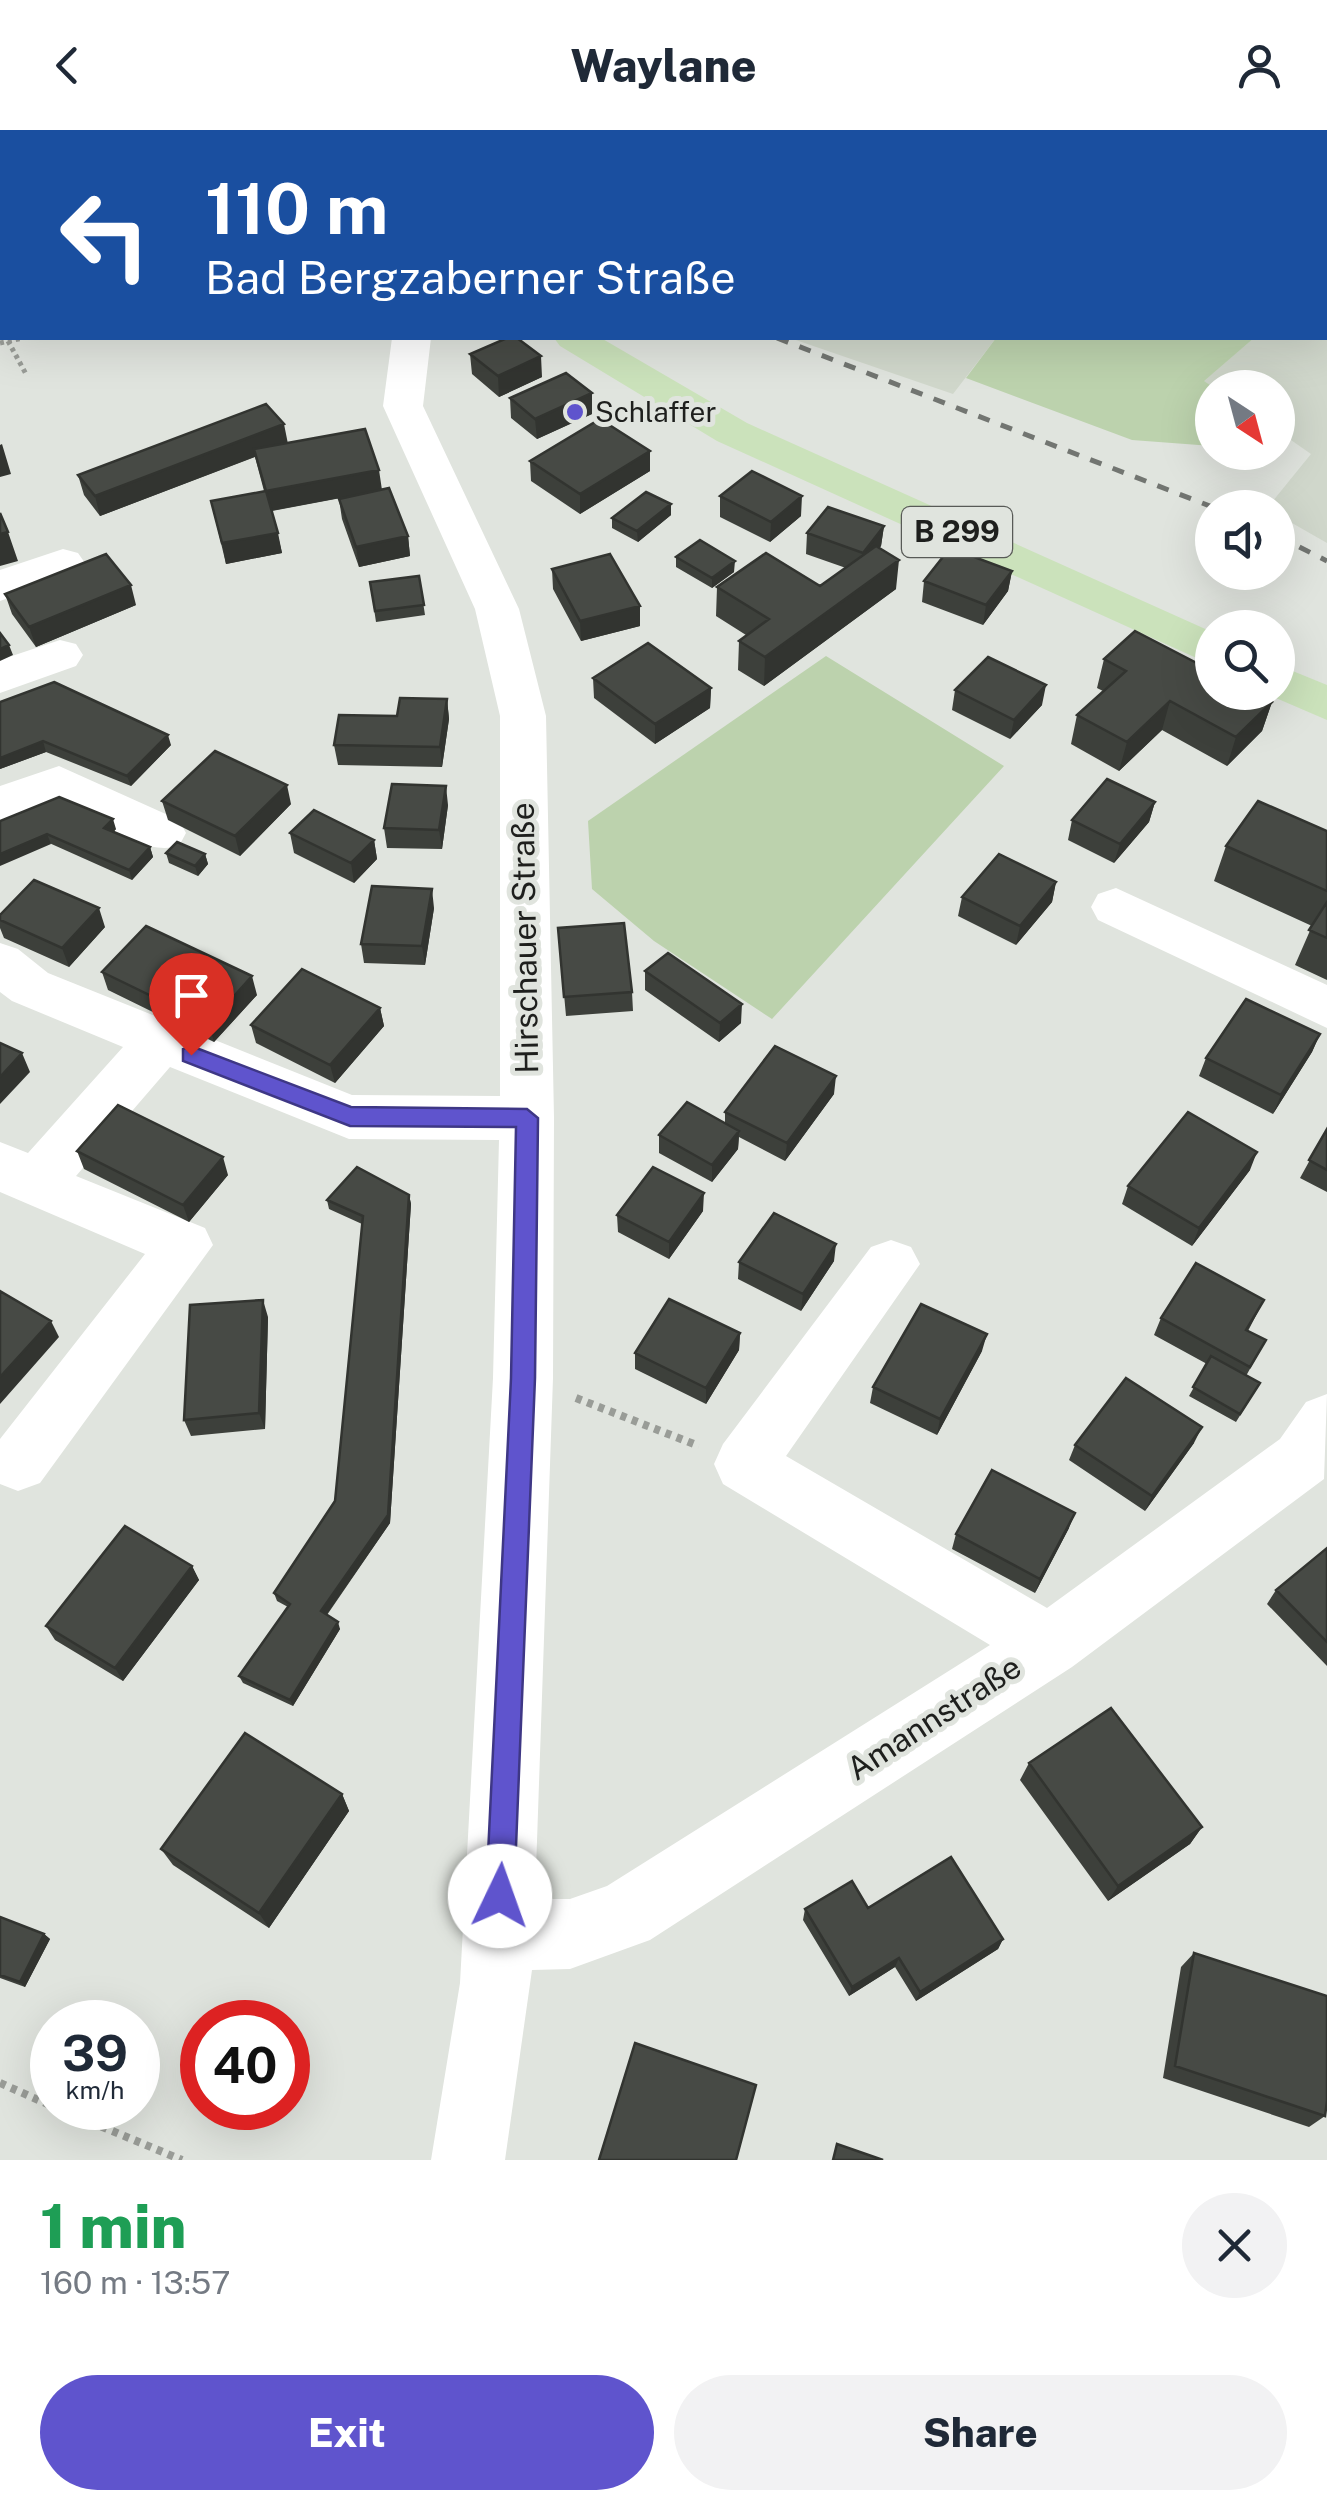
<!DOCTYPE html>
<meta charset="utf-8">
<style>
:root{--surface:#fff;--page:#f2f2f3;--text:#1f2937;--muted:#747a83;--accent:#5f54cd}
body{margin:0;font-family:"Public Sans",sans-serif;background:var(--page);color:var(--text);height:100vh;display:flex;flex-direction:column;font-size:38px;white-space:nowrap}
*{box-sizing:border-box;margin:0}
p{font-size:32px;color:var(--muted)}
.icon{flex:none;width:55px;height:55px;fill:none;stroke:currentColor;stroke-width:2;stroke-linecap:round;stroke-linejoin:round}
.map{position:relative;height:2030px;overflow:hidden}
.panel{display:flex;flex-direction:column;background:var(--surface);flex:1}
.panel>*{flex:none}
.guide{position:absolute;left:0px;top:0px;width:1328px;height:210px;box-shadow:0 10px 40px #0002;background:#1a4fa0;color:#fff;overflow:hidden}
.needle{width:65px;rotate:144deg}
.fabs{position:absolute;left:1195px;top:240px;display:grid;gap:20px}
.fabs a{display:grid;place-items:center;width:100px;height:100px;border-radius:50%;background:var(--surface);box-shadow:0 10px 40px #0002;font-size:50px}
.speed{position:absolute;left:30px;top:1870px;display:flex;gap:20px;font-size:50px;font-weight:700;text-align:center}
.speed>*{display:grid;place-content:center;width:130px;height:130px;border-radius:50%;background:var(--surface);box-shadow:0 10px 40px #0002;line-height:1}
.speed small{font-size:25px;font-weight:400}
.speed .limit{border:15px solid #d22;background:#fff;color:#111}
.pin{position:absolute;display:grid;place-items:center;width:85px;height:85px;color:#fff;margin:-102px -42px;border-radius:50% 50% 50% 0;rotate:-45deg;box-shadow:0 0 10px #0007}
.pin .icon{rotate:45deg}
.me{position:absolute;width:110px;margin:-55px;rotate:3deg;stroke-linejoin:round;filter:drop-shadow(0 0 8px #0008)}
.turn{display:flex;align-items:center;gap:35px;height:210px;padding:0 40px;font-size:45px}
.turn .icon{width:130px;height:130px;stroke-width:2.5}
.turn b{display:block;font-size:70px;line-height:85px}
.round{display:grid;place-items:center;flex:none;width:105px;height:105px;border-radius:52px;background:var(--page)}
.headline{display:flex;align-items:center;justify-content:space-between;height:170px;padding:0 40px}
h1{font-size:60px;font-weight:800;line-height:75px;color:#1e9e55}
.primary-button{display:flex;gap:20px;margin-top:auto;padding:20px 40px}
.primary-button a{flex:1;height:115px;border-radius:60px;background:var(--accent);color:#fff;font-size:40px;font-weight:800;line-height:115px;text-align:center}
.primary-button a+a{background:var(--page);color:var(--text)}
header{display:flex;justify-content:space-between;align-items:center;height:130px;padding:0 40px;background:var(--surface);font-size:45px;font-weight:800}
.map>svg:first-child{display:block}
</style>
<header><svg class="icon" aria-label="back" viewBox="0 0 24 24"><path d="M15 5l-7 7 7 7"/></svg>Waylane<svg class="icon" aria-label="person" viewBox="0 0 24 24"><circle cx="12" cy="8" r="4"/><path d="M4 21q1-7 8-7t8 7"/></svg></header>
<div class="map">
<svg width="1327" height="2030" viewBox="0 0 1327 2030">
<rect width="100%" height="100%" fill="#e0e4de"/>
<!-- built -->
<path fill="#d0d7cb" d="M446,0h881v413l-49,-28v-7l-10,-1 43,-53 -33,-23v-43l-65,-1 -10,-6 51,-43h71v-206z
M790,208h206l-43,56z"/>
<!-- green -->
<path fill="#bcd2ad" d="M996,208h258l-50,43 9,6 -1,59 -80,-6 -166,-62z
M826,526l178,110 -232,253 -118,-78 -62,-52 -4,-68z"/>
<g fill="none" stroke-linecap="round" stroke-linejoin="round">
<!-- path-far1 -->
<path stroke="#999c97" stroke-width="5" stroke-dasharray="4 4" stroke-linecap="butt" d="M8,211l18,33
M0,213l23,-5"/>
<!-- path -->
<path stroke="#999c97" stroke-width="8" stroke-dasharray="6 6" stroke-linecap="butt" d="M576,1268l123,48
M0,1953l52,23
M57,1978l125,52"/>
<!-- minor -->
<path fill="#fff" fill-rule="evenodd" d="M0,73h2v22h-2z
M392,208h39l-8,68 96,203 27,107 8,402 -1,260 -18,521h35l37,-13 383,-241 -267,-161 -9,-20 9,-20 148,-197 20,-7 20,7 9,17 -134,192 261,152 233,-169 26,-37 21,-8 -3,85 -252,188 -422,273 -80,29 -38,1 -27,190h-74l29,-177 33,-605 6,-238 -150,-1 -179,-72 -94,109 129,52 8,17 -173,238 -22,8 -18,-7v-45l145,-185 -145,-62v-50l28,11 95,-106 -111,-46 -12,-9v-49l18,6 30,24 304,122 148,1v-380l-25,-107 -92,-203z
M63,419l15,4 7,10 -7,10 -78,28v-31z
M60,510l16,4 7,11 -7,11 -76,27v-33z
M59,636l120,54 7,13 -7,13c-38,11 -88,-27 -123,-44l-56,19v-35z
M1116,758l211,97v43l-229,-108 -7,-13 7,-13z"/>
<!-- major -->
<path fill="#cbe2bb" fill-rule="evenodd" d="M329,0h36l2,2h-36z
M554,208h47l146,85 465,209v33l-495,-224 -157,-95z
M1278,535l49,20v35l-65,-28h16z"/>
<!-- rail -->
<path stroke="#727571" stroke-width="5" stroke-dasharray="12 12" stroke-linecap="butt" d="M777,208l438,170
M1278,406l49,25"/>
</g>
<!-- wall -->
<path fill="#3d403b" d="M1174,0h74l-3,2h-65z
M470,224l72,23 -43,20 -27,-23z
M510,268l82,16 -55,25 -26,-21z
M288,313l94,47 26,46 2,20 -51,11 -17,-48 -3,-20 23,-5 -90,17 10,42 -56,11 -15,-63 53,-10 -9,-34 -155,59 -16,-21 -6,-20z
M650,321v20l-70,43 -49,-33 -1,-20z
M720,366l81,20 -31,26 -50,-25z
M671,374v11l-33,27 -26,-14v-10z
M884,396l-3,20 -2,2 17,41 -132,97 -26,-16 1,-29 7,-6 -30,-19 1,-29 103,-1 26,-18 -40,-14 1,-21z
M676,427l58,15 -22,16 -36,-21z
M552,439l88,37v20l-59,15 -28,-52z
M1012,441l-4,20 -25,34 -61,-23 2,-21z
M419,446l6,39 -49,7 -6,-40z
M5,464l131,11 -100,42 -24,-33z
M1104,529l168,43 -10,29 -35,35 -65,-36 -43,41 -48,-27 6,-29 26,-24 -6,-3z
M593,548l118,10 -1,20 -55,36 -61,-46z
M955,560l87,15 -32,34 -58,-29z
M447,569l2,20 -7,48 -104,-2 -4,-20 63,-29z
M0,572l171,43 -40,41 -85,-34 -46,17z
M162,671l129,3 -51,52 -72,-36z
M1155,672l-6,20 -35,41 -46,-23 4,-20z
M448,675l-6,44 -55,-1 -3,-20z
M0,691l116,8 -3,3 37,15 3,10 -21,23z
M1327,701v149l-32,-15 17,-39 -98,-45 12,-35z
M290,703l84,7 3,19 -23,24 -60,-30z
M166,723l39,1 3,10 -10,12 -29,-13z
M1056,752l-4,20 -36,43 -58,-29 4,-19z
M434,778l-9,57 -61,-2 -3,-19z
M0,785l105,12 -36,40 -65,-29 -4,-10z
M558,798l74,64 1,19 -67,5z
M645,841l96,52 -22,19 -74,-52z
M102,842l155,23 -43,47 -106,-52z
M380,878l4,18 -49,57 -79,-40 -5,-18z
M1320,904l-8,18 -39,62 -74,-38 7,-18z
M834,964l-49,67 -46,-24 -1,12 -26,33 -53,-29v-18l66,-12v-11z
M1327,999v63l-27,-14z
M77,1021l151,24 -39,47 -105,-53z
M1250,1040l-58,76 -70,-42 6,-18z
M409,1065l2,9 -21,319 -63,92 13,14 -47,77 -50,-23 -4,-7 49,-69 -11,-6 -3,-8 61,-92 27,-277 -33,-15 -2,-9z
M703,1081l-34,48 -51,-27 -1,-17z
M834,1131l-33,50 -63,-32 1,-17z
M1264,1170l-16,31 18,9 -20,36 14,7 -24,39 -47,-26 18,-32 -53,-29 7,-17z
M268,1187l-3,112 -74,7 -7,-16z
M740,1203l-1,17 -33,54 -71,-35v-16z
M982,1221l-45,84 -67,-32 3,-16z
M1194,1313l-49,68 -76,-51 6,-15z
M1069,1398l-34,65 -83,-44 4,-15z
M1327,1418v118l-60,-62 9,-14z
M192,1436l7,14 -76,101 -68,-41 -9,-14z
M1029,1633l173,64 -12,17 -82,57 -88,-121z
M342,1664l7,17 -80,117 -96,-63 -12,-16z
M868,1778l135,31 -5,10 -82,52 -21,-34 -46,29 -46,-76 2,-11z
M0,1787l44,17 6,5 -25,48 -25,-9z
M1194,1823l131,163 -16,11 -146,-49 18,-111z"/>
<!-- shaded-wall -->
<path fill="#323430" d="M180,0h19l1,2h-20z
M225,0h40v2h-39z
M756,0h51l-2,2h-53z
M1225,0h23l-3,2h-20z
M0,149h2v21l-2,1z
M541,226l1,21 -43,20 -1,-21z
M592,263v21l-55,25 -2,-20z
M284,294l4,20 -188,72 -5,-20z
M2,314l9,30 -11,3v-32z
M650,321v20l-70,43v-20z
M379,340l3,20 -112,21 -4,-20z
M802,366l-1,20 -31,26 1,-20z
M671,374v11l-33,27 -1,-11z
M884,396l-3,20 -20,27 2,-20z
M8,402l10,29 -18,5v-32z
M278,403l4,20 -56,11 -4,-21z
M408,406l2,20 -51,11 -3,-20z
M899,430l-3,29 -132,97 1,-29z
M735,431l-1,11 -22,16v-10z
M1012,441l-4,20 -25,34 3,-20z
M131,455l5,20 -100,42 -7,-20z
M640,476v20l-59,15 -1,-20z
M9,515l4,10 -13,6v-12z
M1046,555l-4,20 -32,34 4,-19z
M711,558l-1,20 -55,36v-20z
M447,569l2,20 -7,48 -2,-20z
M1170,571l-8,29 -43,41 8,-29z
M1272,572l-10,29 -35,35 9,-29z
M168,605l3,10 -40,41 -4,-10z
M43,611l3,11 -46,17v-11z
M287,655l4,19 -51,52 -5,-20z
M446,656l2,19 -6,44 -3,-19z
M1155,672l-6,20 -35,41 6,-19z
M113,689l3,10 -8,9 -4,-10z
M47,704l4,10 -51,22v-12z
M374,710l3,19 -23,24 -3,-20z
M150,717l3,10 -21,23 -3,-10z
M205,724l3,10 -10,12 -3,-10z
M1056,752l-4,20 -36,43 4,-19z
M432,759l2,19 -9,57 -3,-19z
M99,778l6,19 -36,40 -7,-19z
M252,846l5,19 -43,47 -5,-18z
M742,874l-1,19 -22,19 1,-19z
M380,878l4,18 -49,57 -5,-18z
M1320,904l-8,18 -39,62 8,-19z
M22,923l8,19 -30,32v-27z
M836,946l-2,18 -49,67 2,-18z
M739,1001l-1,18 -26,33v-17z
M1257,1022l-7,18 -58,76 7,-18z
M223,1027l5,18 -39,47 -6,-17z
M704,1063l-1,18 -34,48v-17z
M409,1065l2,9 -21,319 -66,95 -3,-7z
M836,1114l-2,17 -33,50 2,-17z
M263,1170l5,17 -3,112 -6,-16z
M51,1191l8,16 -59,67v-27z
M740,1203l-1,17 -33,54v-16z
M987,1204l-5,17 -45,84 3,-16z
M1202,1297l-8,16 -49,68 7,-15z
M1075,1383l-6,15 -34,65 5,-14z
M192,1436l7,14 -76,101 -8,-13z
M338,1492l2,7 -47,77 -3,-6z
M342,1664l7,17 -80,117 -10,-15z
M1202,1697l-12,17 -82,57 10,-15z
M44,1804l6,5 -25,48 -5,-5z
M1003,1809l-5,10 -82,52 4,-9z
M899,1828l-4,9 -46,29 3,-9z"/>
<!-- building -->
<path fill="#474a45" stroke="#323430" stroke-width="2.5" d="M48,0h87l-11,2h-88z
M201,0h22l1,2h-21z
M623,0h133l-4,2h-132z
M0,88h2v61h-2z
M507,208h10l24,18 -43,20 -28,-22z
M566,243l26,20 -57,26 -25,-21z
M266,274l18,20 -189,72 -17,-21z
M600,289l50,32 -70,43 -50,-33z
M365,299l14,41 -113,21 -12,-42z
M752,341l50,25 -31,26 -51,-26z
M389,358l19,48 -52,11 -17,-48z
M266,361l12,42 -56,10 -11,-42z
M646,362l25,12 -34,27 -25,-13z
M828,377l56,19 -21,27 -56,-20z
M0,383l8,19 -8,2z
M700,410l35,21 -23,17 -36,-21z
M876,416l23,14 -134,97 -26,-16 30,-22 -52,-32 49,-34 54,33z
M950,418l62,23 -26,34 -62,-24z
M106,424l25,31 -102,42 -24,-33z
M610,424l30,52 -60,15 -28,-52z
M419,446l5,29 -49,6 -5,-29z
M1135,501l77,40v21h41l19,10 -36,35 -66,-36 -43,41 -50,-27 49,-44 -22,-12z
M0,503l9,12 -9,4z
M648,513l63,45 -56,36 -62,-46z
M988,527l58,28 -32,35 -59,-30z
M54,552l114,53 -41,41 -84,-35 -43,17v-56z
M400,568l47,1 -7,48 -106,-2 5,-30 58,1z
M215,621l72,34 -52,51 -73,-35z
M1107,649l48,23 -35,42 -48,-24z
M392,654l54,2 -7,44 -55,-2z
M59,667l54,22 -9,9 46,19 -21,23 -82,-36 -47,20v-33z
M1258,671l69,30v60l-101,-45z
M314,680l60,30 -23,23 -61,-30z
M177,712l28,12 -10,12 -29,-13z
M999,724l57,28 -36,44 -58,-29z
M34,750l65,28 -37,40 -62,-28v-5z
M372,756l60,3 -10,57 -61,-2z
M1327,772v36l-18,-8z
M624,793l8,69 -68,5 -6,-69z
M146,796l106,50 -43,48 -107,-52z
M668,823l74,51 -22,19 -75,-52z
M302,839l78,39 -50,57 -79,-40z
M1246,869l74,35 -39,61 -75,-37z
M0,913l22,10 -22,24z
M775,916l61,30 -49,67 -62,-31z
M687,972l52,29 -27,34 -53,-30z
M118,975l105,52 -40,48 -106,-54z
M1188,982l69,40 -58,76 -71,-42z
M1327,999v41l-18,-10z
M357,1037l52,28 -21,320 -67,96 17,11 -48,78 -51,-24 51,-72 -16,-11 61,-92 28,-285 -36,-16z
M653,1037l51,26 -35,49 -52,-27z
M774,1083l62,31 -33,50 -64,-32z
M1196,1133l68,37 -18,30 20,10 -16,27 -89,-49z
M0,1161l51,30 -51,56z
M669,1169l71,34 -34,55 -71,-35z
M263,1170l-4,113 -75,7 6,-115z
M921,1174l66,30 -47,85 -67,-32z
M1211,1226l49,27 -20,31 -47,-27z
M1126,1248l76,49 -50,69 -77,-51z
M992,1340l83,43 -35,66 -84,-45z
M125,1396l67,40 -77,102 -69,-42z
M1327,1418v94l-51,-52z
M1111,1578l91,119 -84,59 -89,-123z
M245,1603l97,61 -83,119 -98,-64z
M951,1727l52,82 -83,53 -21,-34 -47,29 -47,-78 47,-28 16,27z
M0,1787l44,17 -24,48 -20,-7z
M1194,1823l133,43v105l-2,15 -150,-50z
M635,1913l121,42 -20,75h-137z
M837,2014l46,16h-50z"/>
<!-- route -->
<path fill="#5f54cd" stroke="#3e3785" stroke-width="2.5" d="M191,916l160,61 176,2 11,9 -3,260 -21,518 -4,10 -10,4 -10,-4 -4,-10 25,-518 5,-251 -166,-1 -167,-65v-12z"/>
<!-- markers -->
<circle fill="#5f54cd" stroke="#e0e4de" stroke-width="4" cx="575" cy="282" r="10"/>
<g text-anchor="middle" stroke-width="10" stroke-linejoin="round" paint-order="stroke">
<!-- far-poi labels -->
<g font-size="28" fill="#1e1f1d" stroke="#e0e4de" text-anchor="start">
<text x="595" y="292">Schlaffer</text>
</g>
<!-- shield labels -->
<rect fill="#e0e4de" stroke="#585a57" stroke-width="2.5" x="902" y="377" width="110" height="50" rx="8"/>
<g font-size="30" font-weight="bold" fill="#1e1f1d">
<text x="957" y="412">B 299</text>
</g>
<!-- street labels -->
<g font-size="32" fill="#1e1f1d" stroke="#e0e4de">
<text transform="translate(525 808) rotate(-91)" y="11">Hirschauer Straße</text>
<text transform="translate(934 1588) rotate(-33)" y="11">Amannstraße</text>
</g>
</g>
</svg>
<div class="fabs">
<a><svg class="needle" viewBox="-14 -14 28 28"><path d="M0-13l5 13h-10z" fill="#e53935"/><path d="M0 13l5-13h-10z" fill="#747a83"/></svg></a>
<a><svg class="icon" aria-label="sound" viewBox="0 0 24 24"><path d="M4 9h4l5-4v14l-5-4H4zM17 9q2 3 0 6"/></svg></a>
<a><svg class="icon" aria-label="search" viewBox="0 0 24 24"><circle cx="10" cy="10" r="6"/><path d="M15 15l6 6"/></svg></a>
</div>
<div class="speed"><div>39<small>km/h</small></div><div class="limit">40</div></div>
<div class="pin" style="left:191px;top:925px;background:#d93025"><svg class="icon" aria-label="arrive" viewBox="0 0 24 24"><path d="M6 21V4h12l-3 4 3 4H6"/></svg></div>
<svg class="me" style="left:500px;top:1766px" viewBox="-20 -20 40 40"><circle r="19" fill="#fff"/><path d="M0-13L10 11 0 6-10 11z" fill="#5f54cd"/></svg>
<div class="guide">
<div class="turn"><svg class="icon" aria-label="left" viewBox="0 0 24 24"><path d="M17 20v-9H6M10 6l-5 5 5 5"/></svg><div><b>110 m</b>Bad Bergzaberner Straße</div></div>
</div>
</div>
<section class="panel">
<div class="headline"><div><h1>1 min</h1><p>160 m · 13:57</p></div><a class="round"><svg class="icon" aria-label="close" viewBox="0 0 24 24"><path d="M6 6l12 12M18 6L6 18"/></svg></a></div>
<div class="primary-button"><a>Exit</a><a>Share</a></div>
</section>
